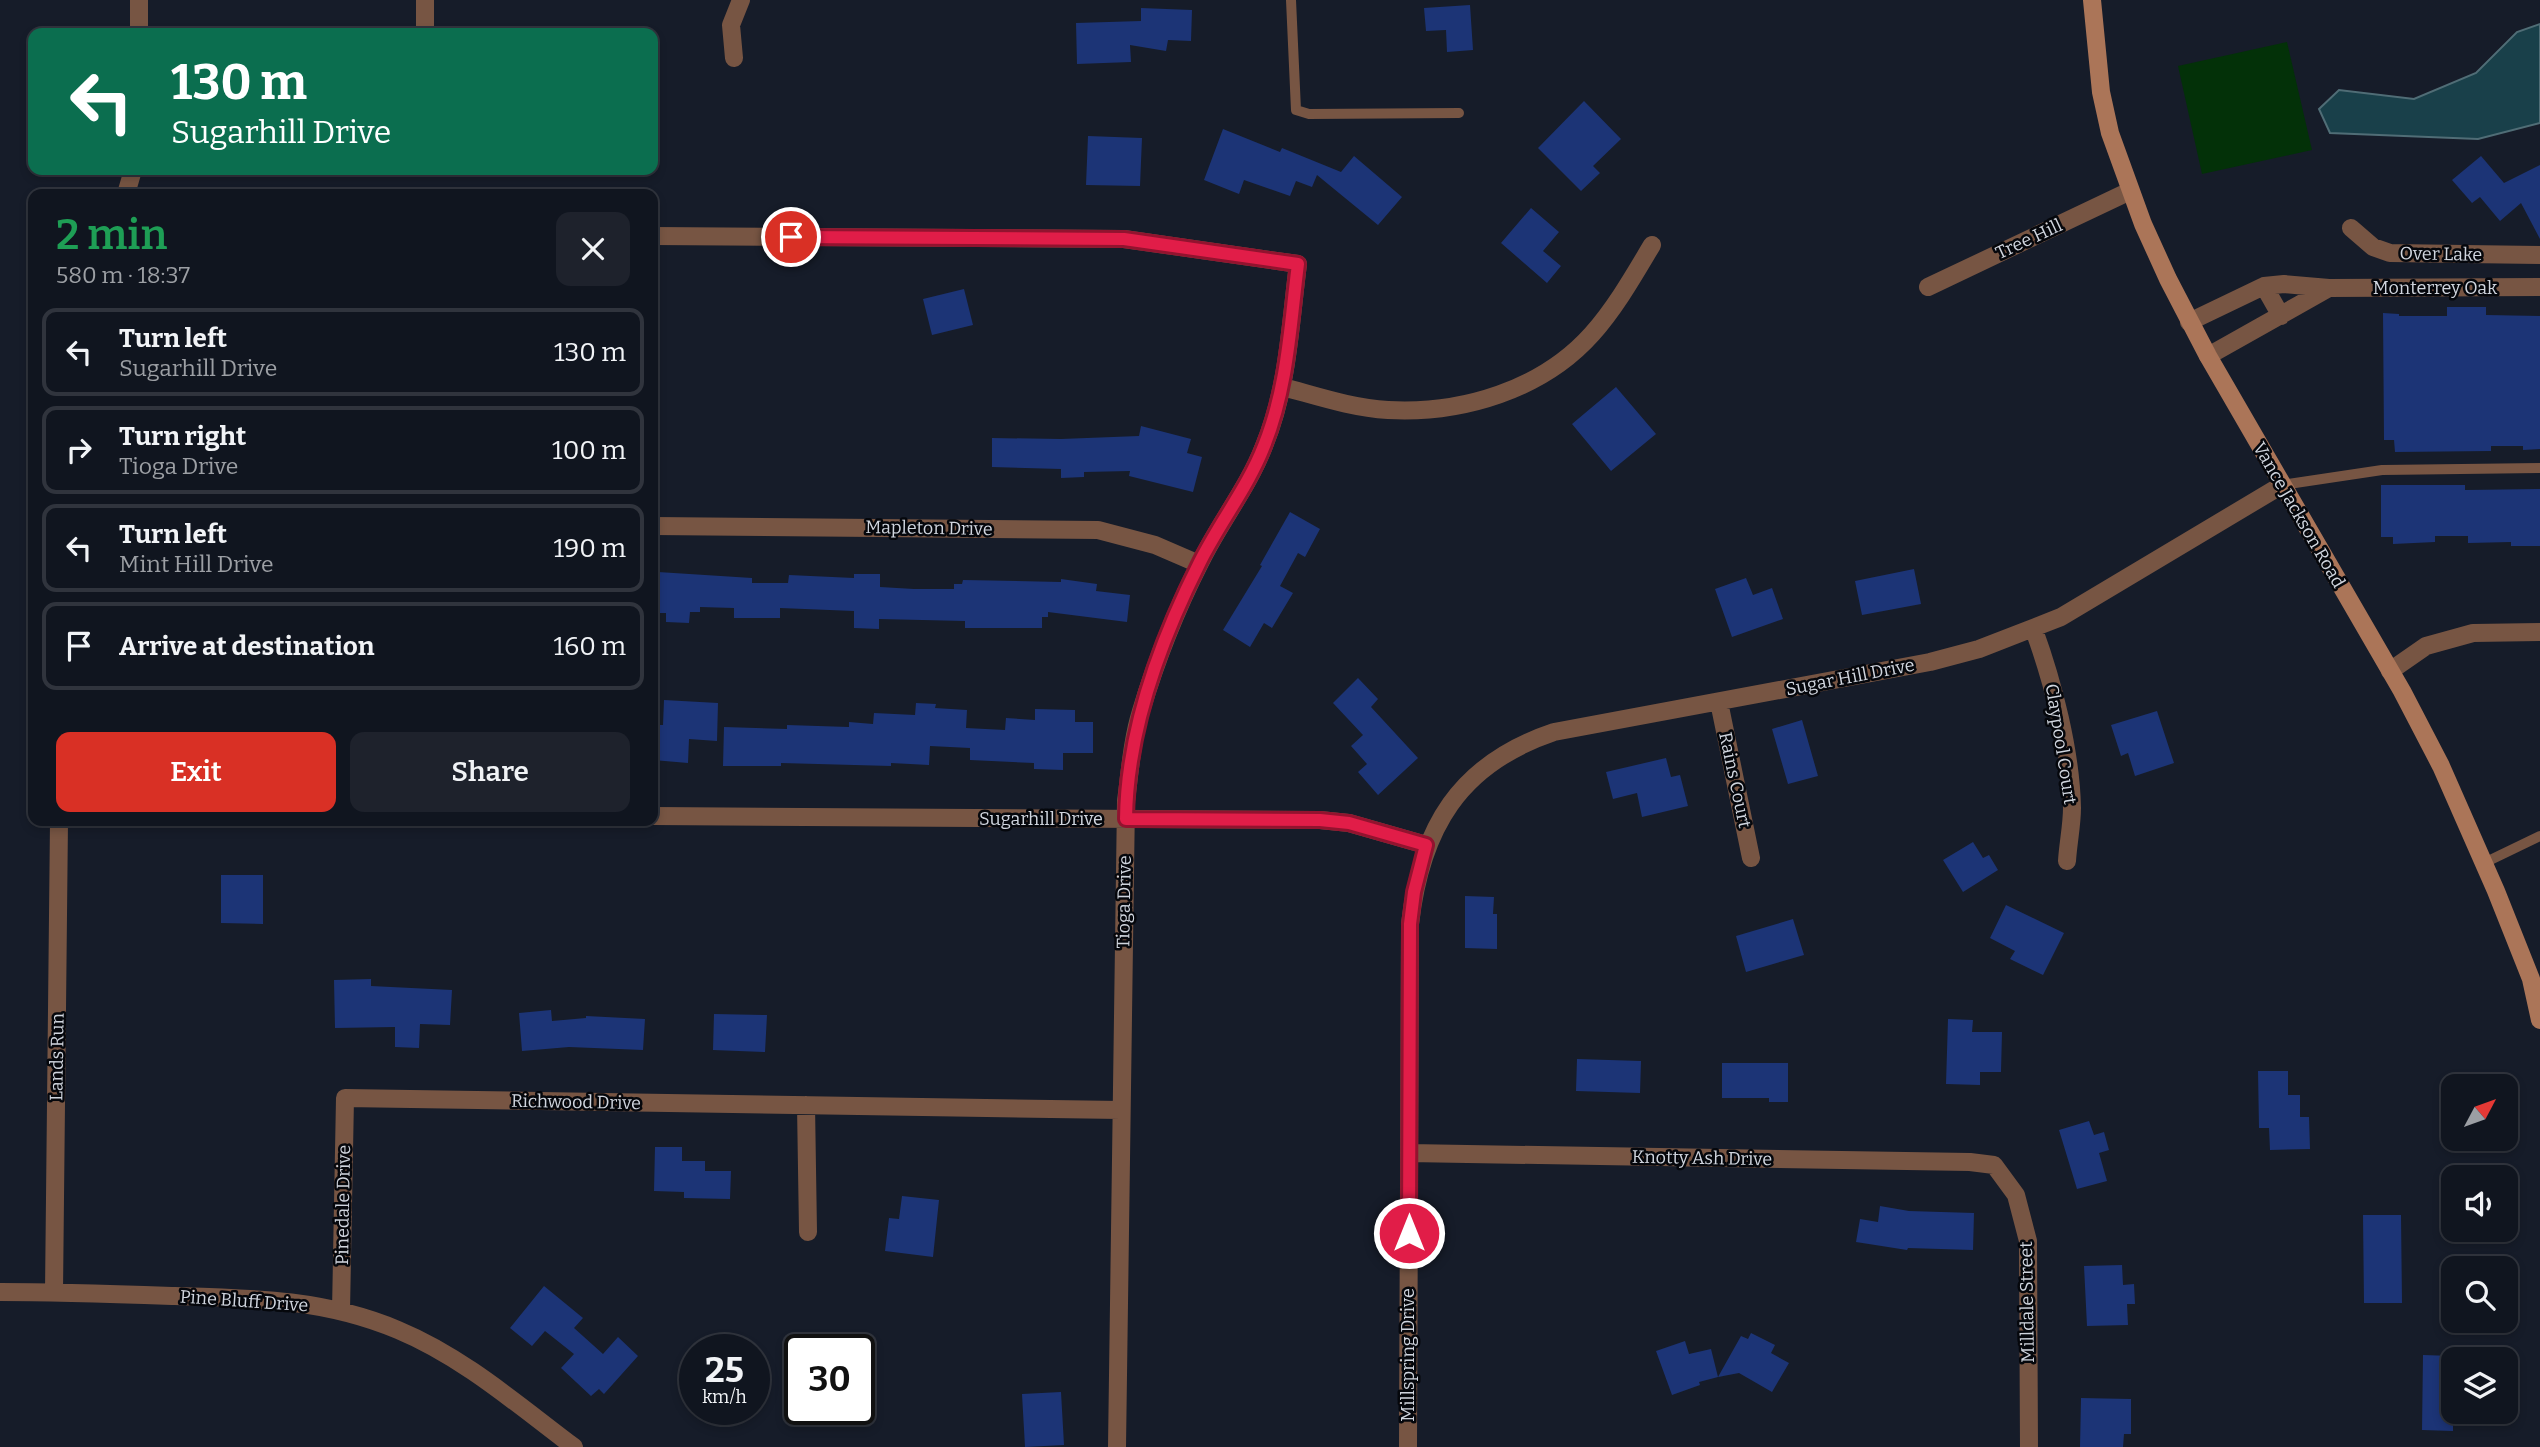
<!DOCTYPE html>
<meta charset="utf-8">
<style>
:root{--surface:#10151f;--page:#1e222c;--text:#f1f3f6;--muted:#9c9fa4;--line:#30343d;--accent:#d93025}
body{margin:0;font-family:Bitter,serif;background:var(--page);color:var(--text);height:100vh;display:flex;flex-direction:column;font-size:26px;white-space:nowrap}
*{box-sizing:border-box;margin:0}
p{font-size:23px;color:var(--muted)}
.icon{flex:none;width:38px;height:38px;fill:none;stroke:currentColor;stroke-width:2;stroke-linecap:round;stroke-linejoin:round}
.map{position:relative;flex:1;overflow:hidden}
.details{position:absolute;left:28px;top:189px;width:630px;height:637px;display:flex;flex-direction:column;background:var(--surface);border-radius:14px;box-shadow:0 4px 10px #0003,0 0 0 2px var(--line)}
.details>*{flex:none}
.banner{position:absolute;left:28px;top:28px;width:630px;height:147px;border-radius:14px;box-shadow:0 4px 10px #0003,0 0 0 2px var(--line);background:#0b6e4f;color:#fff;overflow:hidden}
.needle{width:46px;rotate:49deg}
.buttons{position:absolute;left:2441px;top:1074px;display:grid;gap:14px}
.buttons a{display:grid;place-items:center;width:77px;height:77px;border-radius:14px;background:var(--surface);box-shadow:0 4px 10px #0003,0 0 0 2px var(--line);font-size:35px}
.speed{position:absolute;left:679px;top:1334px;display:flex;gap:14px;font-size:35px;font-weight:700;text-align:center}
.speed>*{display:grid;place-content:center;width:91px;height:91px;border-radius:50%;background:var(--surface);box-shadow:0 4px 10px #0003,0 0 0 2px var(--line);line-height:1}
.speed small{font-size:18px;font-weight:400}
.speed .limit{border:4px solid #111;border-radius:10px;background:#fff;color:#111}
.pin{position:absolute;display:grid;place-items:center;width:60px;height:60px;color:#fff;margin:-30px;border:4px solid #fff;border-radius:50%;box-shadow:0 2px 7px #0007}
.me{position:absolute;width:77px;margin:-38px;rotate:0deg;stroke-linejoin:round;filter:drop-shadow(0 0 5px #0008)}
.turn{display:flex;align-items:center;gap:24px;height:147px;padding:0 28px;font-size:32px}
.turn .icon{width:91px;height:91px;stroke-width:2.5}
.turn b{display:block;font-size:49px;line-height:60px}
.round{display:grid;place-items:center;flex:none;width:74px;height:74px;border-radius:14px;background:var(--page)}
.headline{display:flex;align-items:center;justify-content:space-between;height:119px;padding:0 28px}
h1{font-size:42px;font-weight:600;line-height:52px;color:#1e9e55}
.action{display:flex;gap:14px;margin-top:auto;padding:14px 28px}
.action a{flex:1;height:80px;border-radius:14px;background:var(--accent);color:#fff;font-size:28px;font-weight:600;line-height:80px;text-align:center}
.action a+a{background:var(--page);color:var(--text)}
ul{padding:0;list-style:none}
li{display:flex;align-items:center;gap:21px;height:88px;margin:0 14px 10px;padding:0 14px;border:4px solid var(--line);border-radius:14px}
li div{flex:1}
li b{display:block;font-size:26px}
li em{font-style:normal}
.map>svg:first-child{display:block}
</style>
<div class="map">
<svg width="2540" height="1447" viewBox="0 0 2540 1447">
<rect width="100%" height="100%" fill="#161c29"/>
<!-- green -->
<path fill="#033108" d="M2287,42l25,108 -110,24 -24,-108z"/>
<!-- water -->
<path fill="#19404a" stroke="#506d76" stroke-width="2" d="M2540,24v99l-62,16 -148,-6 -11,-24 20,-19 75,9 62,-26 41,-41z"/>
<!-- building -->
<path fill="#1c3476" d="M1470,5l3,45 -26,2 -1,-22 -20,1 -2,-23z
M1141,8l51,2 -1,31 -23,-1 -2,11 -36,-6 1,17 -54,2 -1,-41 65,-2z
M1584,101l37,38 -28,27 7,7 -19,18 -43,-43z
M1223,129l57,23 2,-4 59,24 13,-16 48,41 -24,28 -61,-50 -5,12 -16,-6 -6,15 -46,-16 -5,14 -35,-14z
M1088,136l54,2 -2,48 -54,-1z
M2481,156l23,27 36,-18v74l-19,-36 -21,18 -20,-24 -8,6 -20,-23z
M1531,208l28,24 -16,19 18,15 -14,17 -46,-40z
M964,289l9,36 -41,10 -9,-36z
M2447,307h39v8l54,1v133l-17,1v-4h-32v5l-96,1 -1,-12h-10l-1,-127 16,1v2h48z
M1616,387l40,47 -45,37 -39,-47z
M1141,426l50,13 -4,14 15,4 -9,35 -64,-16 1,-5 -46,1v5l-23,1v-9l-69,-2v-29l69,1 78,-3z
M2381,485h84v5l75,-1v57h-29v-4l-43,1v-7h-33v6l-42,2v-7h-12z
M1290,512l30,17 -15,28 -7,-4 -18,33 13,7 -21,35 -8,-5 -14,24 -27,-17 39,-64 -2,-1z
M1914,569l7,35 -59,11 -7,-34z
M658,572l94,6v5h36l1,-8 65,3v-4h26v13l34,2h40v-5h8l1,-4 98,2v-3l36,5 -1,7 34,4 -3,27 -79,-10v5h-6v11h-77v-7l-86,-2v10l-25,-1v-17l-74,-3v10h-46v-10l-34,-1v5h-10l-1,11 -23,-1v-9h-10z
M1746,578l7,17 19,-7 11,31 -51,18 -17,-48z
M1358,678l20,21 -7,8 47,51 -40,37 -20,-23 9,-8 -16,-18 12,-11 -30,-32z
M664,700l54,3 -1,38 -28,-2 -1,24 -35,-3v-35h10z
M916,703l20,1 -1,4 32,2 -1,18 39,2 1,-12 29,2v-11l40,1v12h18v31h-30v17l-29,-1v-6l-64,-3v-12l-40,-2 -1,19 -38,-2v3l-110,-3v3h-58l1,-39 63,2v-4l62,2v-5l24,2 1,-11 41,2z
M2157,711l17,52 -39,13 -7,-23 -7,3 -10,-31z
M1802,720l16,56 -30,8 -16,-55z
M1666,758l5,19 9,-2 8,31 -46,11 -5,-24 -24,6 -7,-27z
M1973,842l10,16 6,-3 9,15 -35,22 -20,-32z
M221,875h42v49l-42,-1z
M1465,896l29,1 -1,17h4v35l-32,-1z
M2006,905l58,28 -21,42 -33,-16 5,-8 -25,-13z
M1793,919l11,36 -58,17 -10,-36z
M371,979v7l81,4 -2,35 -30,-1 -1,24 -24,-1v-20l-60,1 -1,-48z
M551,1010l1,11 34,-3v-2l59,3 -2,31 -74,-3 -47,4 -3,-38z
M714,1014l53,1 -2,37 -52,-2z
M1948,1019l25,1 -1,12h30l-1,40h-21v13l-34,-1z
M1577,1059l64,2 -1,32 -64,-2z
M1722,1063h66v39h-19v-4h-47z
M2258,1071h30v24h12v22h9l1,32 -40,1 -1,-22h-10z
M2089,1121l5,14 10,-3 5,18 -10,3 8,28 -30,8 -18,-59z
M655,1147h27v14h23v10h26l-1,28 -46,-1v-6l-30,-1z
M902,1196l37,4 -6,57 -48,-6 4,-33 10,1z
M1880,1206l29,5 65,2 -1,37 -65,-2 -1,2 -51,-8 4,-23 18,3z
M2363,1215h38l1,88h-38z
M2122,1265l1,20 11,-1 1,20h-8l1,21 -41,1 -3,-60z
M544,1286l39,32 -9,10 29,26 15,-17 20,19 -34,38 -5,-5 -8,7 -30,-28 13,-14 -29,-23 -13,15 -22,-18z
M1751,1333l24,12 -4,8 18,10 -17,29 -33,-19 -21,4 23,-41 7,3z
M1685,1341l4,13 22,-5 7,28 -19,5 1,3 -28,10 -16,-44z
M2423,1355l30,1v75l-31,-1z
M1061,1392l3,53 -39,2 -3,-53z
M2081,1398l50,1v35h-7l-1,13h-43z"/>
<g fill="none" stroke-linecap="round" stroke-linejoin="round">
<!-- lane -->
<path stroke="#775543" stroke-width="10" d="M1291,0l5,110 13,4 150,-1
M2282,485l100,-15 158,-2
M2484,863l56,-27"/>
<!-- street -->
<path stroke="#775543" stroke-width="18" d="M139,0v33
M425,0v33
M734,58l-3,-33 10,-25
M126,194l7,-24
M2351,228l22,19 17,6 150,2
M653,236l471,3 174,25c-8,62 -10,124 -34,182 -16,42 -45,77 -64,117 -24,47 -44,98 -59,148 -9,29 -11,60 -15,90l-9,646
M2264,286l17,30
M1928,287l202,-96
M2189,322l75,-36 20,-2 45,4 211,-1
M2208,356l121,-68
M1283,387c34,9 69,21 105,23 74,4 154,-20 204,-76 24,-27 42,-59 60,-89
M653,526l445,4 57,15 44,19
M2034,630c19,52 37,122 38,178 0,17 -4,36 -5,53
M2390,671l36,-25 47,-13 67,-1
M1719,702l32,156
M653,816l667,4 29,3 77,22
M806,1105l2,127
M1409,1153l561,9 24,3 22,30 12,46 1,206
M0,1292c58,0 116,2 175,4 77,2 150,3 223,34 65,27 120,75 176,117
M54,1292l5,-471
M341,1311l4,-213 776,12
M1408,1447l2,-523c11,-96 49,-160 144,-192l376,-70 49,-13 82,-32 221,-132"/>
<!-- secondary -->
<path stroke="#ab7558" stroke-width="18" d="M2092,0l9,92 9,41 33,91 25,55 40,77 194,335 39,75 55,125 35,88 9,41"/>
</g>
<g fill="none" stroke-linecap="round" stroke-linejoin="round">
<!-- route casing -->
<g stroke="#92132f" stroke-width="18">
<path id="route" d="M791,237l333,2 174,25c-8,62 -10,122 -34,182 -16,41 -44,76 -64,116 -40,79 -73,168 -74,257l194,1 29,3 77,22 -12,47 -4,32 -1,309"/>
</g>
<!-- route -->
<use href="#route" stroke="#e11d48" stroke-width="12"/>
</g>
<g text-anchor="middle" stroke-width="5" stroke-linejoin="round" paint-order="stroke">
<!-- street labels -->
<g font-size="18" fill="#d0d5de" stroke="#05070c">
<text transform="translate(2029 239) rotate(-25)" y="6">Tree Hill</text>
<text transform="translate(2441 254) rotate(1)" y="6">Over Lake</text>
<text x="2435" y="294">Monterrey Oak</text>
<text transform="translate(2299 515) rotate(60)" y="6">Vance Jackson Road</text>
<text transform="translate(929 528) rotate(1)" y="6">Mapleton Drive</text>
<text transform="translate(1850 677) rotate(-11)" y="6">Sugar Hill Drive</text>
<text transform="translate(2061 744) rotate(81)" y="6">Claypool Court</text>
<text transform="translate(1735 780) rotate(78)" y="6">Rains Court</text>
<text x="1041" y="825">Sugarhill Drive</text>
<text transform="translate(1124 902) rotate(-89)" y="6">Tioga Drive</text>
<text transform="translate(57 1057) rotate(-89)" y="6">Lands Run</text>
<text transform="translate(576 1102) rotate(1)" y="6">Richwood Drive</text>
<text transform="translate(1702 1158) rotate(1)" y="6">Knotty Ash Drive</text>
<text transform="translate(343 1205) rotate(-89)" y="6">Pinedale Drive</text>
<text transform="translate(244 1301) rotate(4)" y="6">Pine Bluff Drive</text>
<text transform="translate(2027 1302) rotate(-91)" y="6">Milldale Street</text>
<text transform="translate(1408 1355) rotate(-90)" y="6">Millspring Drive</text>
</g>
</g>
</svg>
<div class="buttons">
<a><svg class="needle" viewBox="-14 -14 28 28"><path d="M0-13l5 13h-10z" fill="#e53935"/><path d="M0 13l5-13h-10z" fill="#9c9fa4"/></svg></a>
<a><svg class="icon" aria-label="sound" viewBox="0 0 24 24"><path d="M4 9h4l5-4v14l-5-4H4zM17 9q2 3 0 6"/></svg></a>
<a><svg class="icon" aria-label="search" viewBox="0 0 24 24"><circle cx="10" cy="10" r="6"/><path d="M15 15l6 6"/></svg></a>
<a><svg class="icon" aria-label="layers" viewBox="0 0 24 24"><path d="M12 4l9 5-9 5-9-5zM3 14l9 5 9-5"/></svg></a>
</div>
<div class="speed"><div>25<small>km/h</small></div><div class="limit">30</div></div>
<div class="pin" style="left:791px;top:237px;background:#d93025"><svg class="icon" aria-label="arrive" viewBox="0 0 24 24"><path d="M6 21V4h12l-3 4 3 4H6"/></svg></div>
<svg class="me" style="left:1409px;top:1233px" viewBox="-20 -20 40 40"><circle r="17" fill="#e11d48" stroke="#fff" stroke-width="3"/><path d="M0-11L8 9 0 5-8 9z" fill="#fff"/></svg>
<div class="banner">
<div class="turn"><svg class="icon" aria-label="left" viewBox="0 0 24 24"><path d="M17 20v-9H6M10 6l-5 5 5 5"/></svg><div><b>130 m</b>Sugarhill Drive</div></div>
</div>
<section class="details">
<div class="headline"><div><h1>2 min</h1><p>580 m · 18:37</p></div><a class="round"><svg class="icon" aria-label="close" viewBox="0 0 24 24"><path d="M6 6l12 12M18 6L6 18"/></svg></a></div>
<ul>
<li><svg class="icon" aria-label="left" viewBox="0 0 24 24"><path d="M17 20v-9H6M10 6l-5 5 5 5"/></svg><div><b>Turn left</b><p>Sugarhill Drive</p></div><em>130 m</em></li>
<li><svg class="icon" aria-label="right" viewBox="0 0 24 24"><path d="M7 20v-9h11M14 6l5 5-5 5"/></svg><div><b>Turn right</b><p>Tioga Drive</p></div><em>100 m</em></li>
<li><svg class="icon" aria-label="left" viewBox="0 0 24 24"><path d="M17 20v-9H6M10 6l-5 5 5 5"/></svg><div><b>Turn left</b><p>Mint Hill Drive</p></div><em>190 m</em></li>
<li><svg class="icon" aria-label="arrive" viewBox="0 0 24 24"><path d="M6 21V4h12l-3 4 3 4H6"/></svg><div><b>Arrive at destination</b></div><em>160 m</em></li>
</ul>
<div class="action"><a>Exit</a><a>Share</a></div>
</section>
</div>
